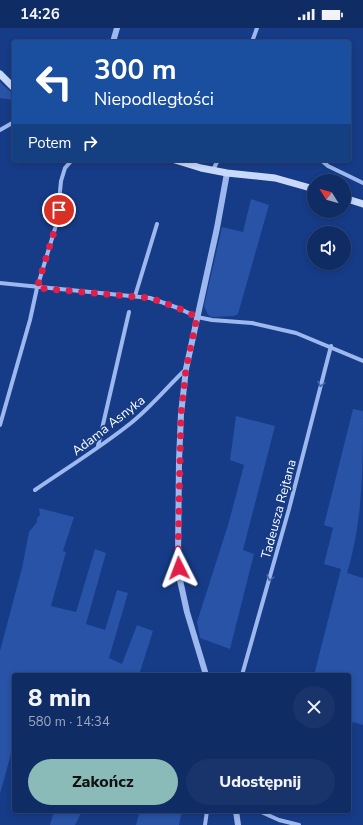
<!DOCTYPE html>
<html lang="pl">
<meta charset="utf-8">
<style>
:root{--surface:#102c65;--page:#19346b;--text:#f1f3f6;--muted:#9ca7bf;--line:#304879;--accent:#8bbbb9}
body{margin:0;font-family:"Nunito Sans",sans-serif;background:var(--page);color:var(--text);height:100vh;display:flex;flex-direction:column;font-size:15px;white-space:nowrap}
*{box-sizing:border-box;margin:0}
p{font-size:13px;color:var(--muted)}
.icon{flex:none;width:22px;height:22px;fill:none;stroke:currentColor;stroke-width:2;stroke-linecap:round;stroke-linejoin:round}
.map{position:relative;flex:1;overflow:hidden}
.details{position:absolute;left:12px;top:645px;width:339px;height:140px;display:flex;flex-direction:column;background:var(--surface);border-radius:4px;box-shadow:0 2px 6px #0003,0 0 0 1px var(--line)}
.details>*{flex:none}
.top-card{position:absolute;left:12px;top:12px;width:339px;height:122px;border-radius:4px;box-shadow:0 2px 6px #0003,0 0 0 1px var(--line);background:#1a4fa0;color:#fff;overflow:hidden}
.needle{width:26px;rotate:307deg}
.controls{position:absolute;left:307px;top:146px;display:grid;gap:8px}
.controls a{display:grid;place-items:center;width:44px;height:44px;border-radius:50%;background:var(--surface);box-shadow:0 2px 6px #0003,0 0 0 1px var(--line);font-size:20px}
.pin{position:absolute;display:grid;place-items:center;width:34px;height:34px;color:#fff;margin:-17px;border:2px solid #fff;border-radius:50%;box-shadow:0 1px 4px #0007}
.me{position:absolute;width:44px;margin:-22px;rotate:357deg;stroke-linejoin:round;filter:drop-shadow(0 0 3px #0008)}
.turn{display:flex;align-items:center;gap:14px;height:84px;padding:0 16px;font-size:18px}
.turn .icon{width:52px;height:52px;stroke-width:2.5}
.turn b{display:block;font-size:28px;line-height:34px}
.then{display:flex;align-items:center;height:38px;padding:0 16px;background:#0003;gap:8px;font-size:15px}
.round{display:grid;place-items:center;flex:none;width:42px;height:42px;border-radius:21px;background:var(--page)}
.headline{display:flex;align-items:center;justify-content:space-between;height:68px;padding:0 16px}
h1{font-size:24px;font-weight:800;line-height:30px}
.cta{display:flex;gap:8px;margin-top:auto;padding:8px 16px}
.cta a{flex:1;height:46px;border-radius:24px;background:var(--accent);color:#111;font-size:16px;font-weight:800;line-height:46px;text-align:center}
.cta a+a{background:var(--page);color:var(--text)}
.status{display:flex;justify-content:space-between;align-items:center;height:28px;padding:0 20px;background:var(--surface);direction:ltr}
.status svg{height:11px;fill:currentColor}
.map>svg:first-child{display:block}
</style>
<div class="status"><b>14:26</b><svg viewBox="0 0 49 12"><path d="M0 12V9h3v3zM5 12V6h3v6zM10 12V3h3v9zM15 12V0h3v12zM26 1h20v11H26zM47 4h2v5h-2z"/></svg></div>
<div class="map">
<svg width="363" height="797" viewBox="0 0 363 797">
<rect width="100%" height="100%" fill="#163b87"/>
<!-- green -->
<path fill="#2853a6" d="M0,54l14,13v5l-14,-2z
M251,171l18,6 -31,109 -4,2 -22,1 -4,-2 -4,-9 18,-79 21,5z
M353,381l10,2c0,54 0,111 -16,162l16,5v147l-10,-3 -4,10v-57h-35l27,-106 -17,-5 9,-36 -9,-3z
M236,388l39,10 -32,124 11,4 -24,95 -30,-11 -3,-16 31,-97 16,-60 -14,-5z
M39,480l35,9 -11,34 3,1 -15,54 25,6 19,-63 11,4 -20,71 19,6 12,-40 11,3 -19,65 13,6 15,-39 16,6 -14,44h-125v68l-14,51v-143l22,-83 7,-36 8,-10v-4l3,-3z
M54,783h28l-7,14h-25z
M140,783h42l-3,14h-43z"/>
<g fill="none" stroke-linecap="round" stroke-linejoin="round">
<!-- minor -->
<path stroke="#9cb8ee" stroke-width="4" d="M252,14l5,-14
M0,102l14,-8
M321,132l7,6 35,17
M213,142l5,-10
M0,255l150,15 28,10 19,9 15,3 40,3 44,10 67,28
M135,268l22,-72
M0,397l30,-105 7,-32 20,-66 4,-41 4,-13 7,-8
M98,418l31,-134
M35,462c32,-22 66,-43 96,-67 20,-16 36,-36 55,-54
M242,647l47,-166 42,-163
M259,783l20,9 20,5
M205,797l2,-14"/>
<!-- tertiary -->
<path stroke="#9cb8ee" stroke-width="6" d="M113,14l4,-14
M206,647l-19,-63 -7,-32 -2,-23 1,-96 2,-47 5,-45 31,-141 10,-55
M236,783l2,14"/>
<!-- secondary -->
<path stroke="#c9d9fa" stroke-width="7" d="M0,46l14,14
M175,132l26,8 26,5 48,5 39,11
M344,170l19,6"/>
</g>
<!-- one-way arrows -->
<defs><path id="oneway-chevron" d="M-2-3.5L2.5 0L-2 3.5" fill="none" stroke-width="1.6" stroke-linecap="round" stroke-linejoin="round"/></defs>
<g stroke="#4567ab">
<use href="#oneway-chevron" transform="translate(321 356) rotate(104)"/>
<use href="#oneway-chevron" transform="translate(270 550) rotate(106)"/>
</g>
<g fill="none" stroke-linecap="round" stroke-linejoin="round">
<!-- route -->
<path stroke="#e11d48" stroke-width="7" stroke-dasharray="0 12.6" d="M59,182l-2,12 -20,66 113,10 28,10 19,9 -11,52 -5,45 -3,143 1,11"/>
</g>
<g text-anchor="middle" stroke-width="3.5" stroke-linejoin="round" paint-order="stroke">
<!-- street labels -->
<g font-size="13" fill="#fff" stroke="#163b87">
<text transform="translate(108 397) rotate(-38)" y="5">Adama Asnyka</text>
<text transform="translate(278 481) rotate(-75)" y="5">Tadeusza Rejtana</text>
</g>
</g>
</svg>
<div class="controls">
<a><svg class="needle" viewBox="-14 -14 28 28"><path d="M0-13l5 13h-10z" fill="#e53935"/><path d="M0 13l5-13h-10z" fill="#9ca7bf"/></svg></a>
<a><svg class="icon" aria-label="sound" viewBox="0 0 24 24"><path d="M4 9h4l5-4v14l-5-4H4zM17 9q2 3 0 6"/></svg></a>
</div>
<div class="pin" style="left:59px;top:182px;background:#d93025"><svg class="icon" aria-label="arrive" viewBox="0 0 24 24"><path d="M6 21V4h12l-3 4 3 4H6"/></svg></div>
<svg class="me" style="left:179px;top:540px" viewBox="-20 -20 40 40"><path d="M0-17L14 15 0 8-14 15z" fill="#e11d48" stroke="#fff" stroke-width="4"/></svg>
<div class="top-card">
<div class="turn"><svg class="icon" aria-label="left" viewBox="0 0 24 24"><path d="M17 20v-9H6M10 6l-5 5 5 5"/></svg><div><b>300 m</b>Niepodległości</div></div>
<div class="then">Potem<svg class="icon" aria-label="right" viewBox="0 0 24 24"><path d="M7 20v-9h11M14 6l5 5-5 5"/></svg></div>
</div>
<section class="details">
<div class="headline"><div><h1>8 min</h1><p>580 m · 14:34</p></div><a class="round"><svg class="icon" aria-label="close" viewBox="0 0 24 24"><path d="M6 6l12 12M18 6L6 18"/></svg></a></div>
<div class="cta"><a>Zakończ</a><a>Udostępnij</a></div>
</section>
</div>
